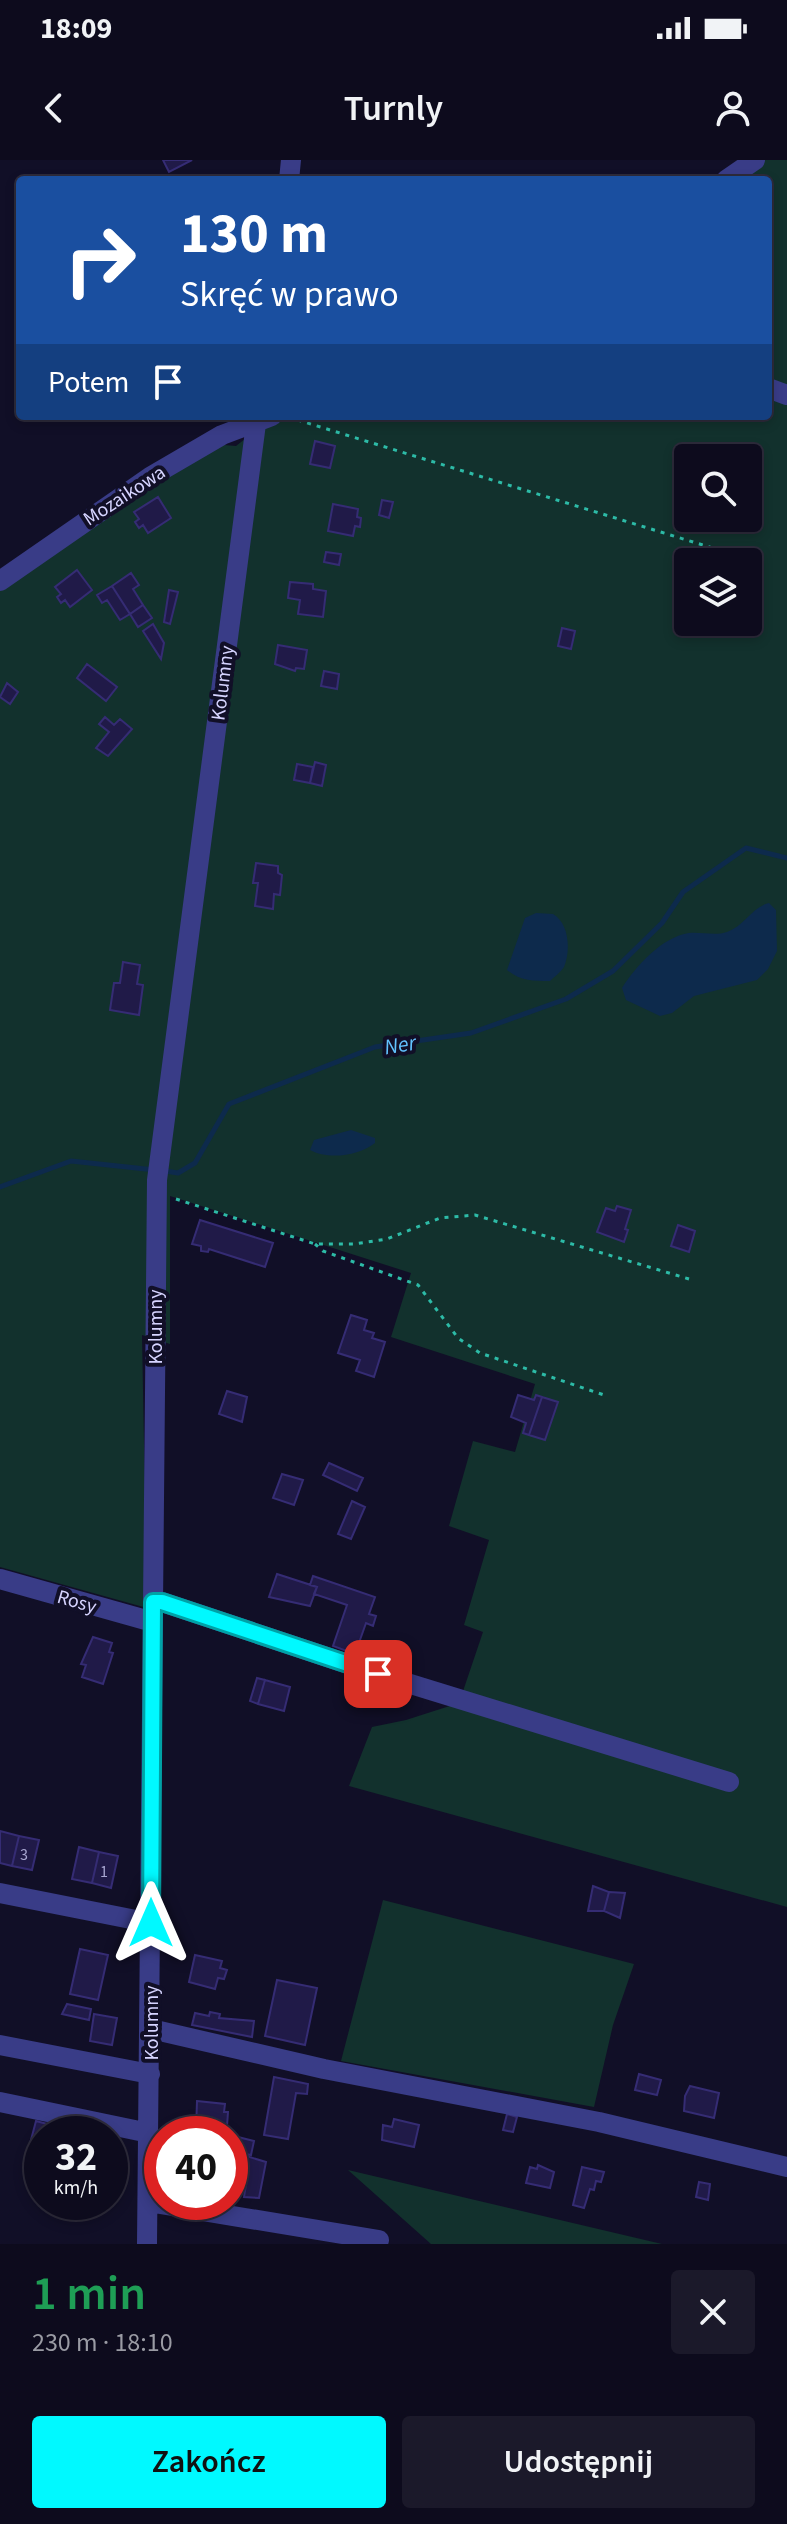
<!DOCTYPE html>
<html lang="pl">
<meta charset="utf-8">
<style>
:root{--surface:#0d0b1d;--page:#1b192a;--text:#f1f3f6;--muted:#9a9ba4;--line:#2d2b3b;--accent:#00f9ff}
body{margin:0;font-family:"Source Sans 3",sans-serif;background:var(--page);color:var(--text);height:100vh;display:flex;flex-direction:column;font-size:30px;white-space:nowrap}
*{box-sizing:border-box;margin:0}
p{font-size:26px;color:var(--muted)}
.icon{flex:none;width:44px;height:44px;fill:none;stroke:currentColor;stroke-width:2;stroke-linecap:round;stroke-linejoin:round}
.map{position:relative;height:2084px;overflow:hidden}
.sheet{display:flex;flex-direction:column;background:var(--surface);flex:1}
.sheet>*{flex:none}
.banner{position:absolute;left:16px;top:16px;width:756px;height:244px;border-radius:8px;box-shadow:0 4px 12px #0003,0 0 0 2px var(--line);background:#1a4fa0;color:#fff;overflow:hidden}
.controls{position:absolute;left:674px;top:284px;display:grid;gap:16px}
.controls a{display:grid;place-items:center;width:88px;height:88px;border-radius:8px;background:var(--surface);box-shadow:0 4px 12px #0003,0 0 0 2px var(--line);font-size:40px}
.speed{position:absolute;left:24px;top:1956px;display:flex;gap:16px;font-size:40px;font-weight:700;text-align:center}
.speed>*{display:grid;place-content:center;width:104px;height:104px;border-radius:50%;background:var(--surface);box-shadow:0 4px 12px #0003,0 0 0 2px var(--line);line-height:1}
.speed small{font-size:20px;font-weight:400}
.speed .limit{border:12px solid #d22;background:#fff;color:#111}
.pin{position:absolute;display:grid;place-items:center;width:68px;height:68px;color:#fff;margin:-34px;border-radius:16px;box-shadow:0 4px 12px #0006}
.me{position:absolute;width:88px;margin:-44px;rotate:0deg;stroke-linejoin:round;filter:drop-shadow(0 0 6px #0008)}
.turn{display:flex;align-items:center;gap:28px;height:168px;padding:0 32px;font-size:36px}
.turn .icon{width:104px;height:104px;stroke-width:2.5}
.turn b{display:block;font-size:56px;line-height:68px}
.then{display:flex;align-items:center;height:76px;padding:0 32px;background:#0003;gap:16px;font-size:30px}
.round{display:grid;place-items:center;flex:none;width:84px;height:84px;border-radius:8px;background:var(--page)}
.summary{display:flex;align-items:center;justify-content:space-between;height:136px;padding:0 32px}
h1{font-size:48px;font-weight:600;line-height:60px;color:#1e9e55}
.action{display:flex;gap:16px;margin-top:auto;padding:16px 32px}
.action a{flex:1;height:92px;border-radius:8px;background:var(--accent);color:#111;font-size:32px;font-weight:600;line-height:92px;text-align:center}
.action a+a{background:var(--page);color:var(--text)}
.status{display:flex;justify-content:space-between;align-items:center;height:56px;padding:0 40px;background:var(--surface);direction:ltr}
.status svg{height:22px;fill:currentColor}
header{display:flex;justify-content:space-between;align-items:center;height:104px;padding:0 32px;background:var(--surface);font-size:36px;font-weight:600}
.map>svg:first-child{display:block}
</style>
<div class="status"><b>18:09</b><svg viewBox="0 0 49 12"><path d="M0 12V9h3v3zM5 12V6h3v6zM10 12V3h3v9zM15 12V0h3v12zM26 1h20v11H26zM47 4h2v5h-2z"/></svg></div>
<header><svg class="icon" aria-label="back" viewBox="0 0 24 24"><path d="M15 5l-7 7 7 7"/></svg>Turnly<svg class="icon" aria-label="person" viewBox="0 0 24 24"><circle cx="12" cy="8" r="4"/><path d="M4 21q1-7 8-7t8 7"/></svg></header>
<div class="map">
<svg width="787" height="2084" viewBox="0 0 787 2084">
<rect width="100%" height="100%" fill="#110f27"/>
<!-- green -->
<path fill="#12312d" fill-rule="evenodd" d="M760,0h27v1747l-438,-121 23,-59 34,-7 53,-17 24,-71 -19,-7 25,-85 -40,-14 24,-85 42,11 20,-68 -144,-47 20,-64 -241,-77v148l-28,-9 5,273 -147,-41v-976l180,-125 44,-21 12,1 38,-30h494v-236h-42zM688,298h60v60h-60zM688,402h60v60h-60z
M383,1740l251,64 -21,61 -19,82 -253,-46z
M348,2010l314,74h-231z"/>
<!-- water -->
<path fill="#0d2a4c" d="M769,743l7,7 1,41 -9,18 -11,11 -63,16 -22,17 -12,3 -34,-16 -4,-12c14,-22 40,-51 67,-55 13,-1 27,3 38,-1 17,-6 25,-25 42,-29z
M536,753l17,1c16,9 18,36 11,53 -3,5 -10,10 -14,14 -17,0 -30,0 -43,-11l18,-52z
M351,970l24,8v5c-16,13 -47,17 -65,7l4,-10z"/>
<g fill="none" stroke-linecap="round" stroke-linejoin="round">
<!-- stream -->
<path stroke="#0d2a4c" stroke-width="5" d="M165,1011l13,2 17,-10 34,-59 146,-57 96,-14 95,-34 47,-28 49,-48 21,-31 63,-44 41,10
M0,1027l71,-26 84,9"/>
</g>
<!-- building -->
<path fill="#201a48" stroke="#352c74" stroke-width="2" d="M163,0h29l-23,12z
M315,281l20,5 -5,22 -20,-4z
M158,337l13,21 -23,15 -5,-8 -4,3 -4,-6 4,-3 -5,-7z
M382,340l11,2 -4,16 -10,-3z
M333,344l25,5 -1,8 4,1 -1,9 -5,-1 -2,10 -25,-5z
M326,392l15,2 -2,11 -15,-3z
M77,410l15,20 -22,17 -5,-7 -4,3 -4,-6 4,-3 -6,-7z
M131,413l8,12 -6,4 10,16 -13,9 -18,-28z
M290,422l23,2v5l13,2 -3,26 -25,-3 2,-14 -12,-2z
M112,426l18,28 -10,6 -13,-20 -5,3 -5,-8z
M169,430l9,2 -8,32 -6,-2z
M143,445l9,13 -14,9 -8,-13z
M153,464l11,19 -3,16 -18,-28z
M562,468l13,3 -4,18 -13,-3z
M278,485l29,5 -3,19 -8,-1 -1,3 -20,-7z
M87,504l30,23 -11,14 -29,-23z
M324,511l15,3 -2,15 -16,-3z
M7,523l11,9 -8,12 -10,-7z
M105,557l9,8 6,-6 12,10 -24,27 -12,-8 13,-16 -10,-8z
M315,602l11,3 -4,21 -12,-3z
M297,604l16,3 -3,16 -16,-3z
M256,703l22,3v7l4,2 -2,20 -6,-1 -1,15 -18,-3 3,-23h-5z
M123,802l17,3 -3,19 6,1 -4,30 -29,-5 4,-27h6z
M617,1046l14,4 -6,19 3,1 -4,12 -27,-10 9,-24 9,3z
M200,1060l73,23 -8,24 -56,-18 -1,3 -7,-1v-5l-9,-2z
M678,1065l17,6 -6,21 -18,-6z
M351,1155l16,5 -3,10 10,3 -2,5 13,4 -11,35 -18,-6 4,-11 -22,-7z
M227,1231l20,6 -5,25 -23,-8z
M518,1235l16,5 2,-5 6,2 -13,38 -6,-2 3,-10 -15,-6z
M542,1237l16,5 -13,38 -16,-5z
M329,1303l34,15 -6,13 -34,-16z
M282,1314l21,6 -9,25 -21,-7z
M352,1341l13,6 -14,32 -13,-5z
M277,1414l40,13 -7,19 -41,-9z
M313,1416l62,21 -6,17 7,2 -3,10 -7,-3 -11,31 -22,-8 14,-41 -33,-11 3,-7 -7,-2z
M93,1477l19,6 -3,9 4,1 -10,31 -21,-7 4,-12 -5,-1z
M257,1518l8,2 -7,24 -8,-3z
M265,1520l25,7 -6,24 -26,-7z
M0,1671l19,5 -7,30 -12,-3z
M19,1676l20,4 -7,30 -20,-4z
M79,1687l20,5 -7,31 -20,-4z
M99,1692l19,4 -7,32 -19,-5z
M593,1726l16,6 -5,19h-16z
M609,1732l16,1 -5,25 -16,-7z
M80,1789l28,6 -10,45 -28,-6z
M195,1795l27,6 -2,7 7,2 -3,9 -6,-1 -3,11 -26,-7z
M277,1820l40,8 -12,57 -40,-9z
M67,1844l24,5 -2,11 -27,-6z
M210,1852l10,2 -1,4 35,3 -2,16 -60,-12 3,-12 14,3z
M94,1854l23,4 -5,27 -22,-4z
M639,1914l22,6 -4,15 -22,-5z
M274,1917l34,7 -1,10 -11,-1 -8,46 -24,-4z
M690,1926l29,7 -5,25 -30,-7 1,-15z
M197,1941l28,3 -1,8h4l-1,14 -4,-1 -2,9 -25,-3z
M507,1954l10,3 -4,15 -10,-2z
M394,1959l25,6 -5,22 -32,-7 1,-15 9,2z
M36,1961l37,10 -1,3h-30v24l-15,-3z
M230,1975l24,6 -3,14 -21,-4z
M230,1991l36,11 -7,36 -15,-1 5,-31 -19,-4z
M538,2005l16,7 -4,16 -24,-5 4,-16 7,2z
M582,2007l22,5 -3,10 -5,-1 -2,9 -4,-1 -6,19 -11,-3z
M699,2022l11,2 -2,16 -12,-3z"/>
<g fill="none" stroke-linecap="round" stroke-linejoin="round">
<!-- path -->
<path stroke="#2dbba7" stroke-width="3" stroke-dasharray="4 6" stroke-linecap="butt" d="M288,257l431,133
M176,1039l139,45h39l33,-5 53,-21 35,-3 214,64
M315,1084l8,7 95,34 40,53 22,15 124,42"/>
<!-- minor -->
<path stroke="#393c87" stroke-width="20" d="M289,20l2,-20
M726,20l29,-20
M768,228l19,7
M0,421l150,-104 72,-42 50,-19
M0,1419l153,43
M153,1442h9l216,72 351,108
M0,1733l151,30
M151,1869l173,40 275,53 188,45
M0,1885l150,29
M0,1942l149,31
M148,2042l231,38
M147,2084l10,-1064 100,-764"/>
</g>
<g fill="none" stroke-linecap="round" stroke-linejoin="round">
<!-- route casing -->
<g stroke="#00a2a6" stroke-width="20">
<path id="route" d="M151,1763l2,-321h9l216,72"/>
</g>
<!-- route -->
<use href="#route" stroke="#00f9ff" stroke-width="14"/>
</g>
<g text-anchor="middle" stroke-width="8" stroke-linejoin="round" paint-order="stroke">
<!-- number labels -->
<g font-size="16" fill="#a8a6d1">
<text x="24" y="1700">3</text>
<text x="104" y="1717">1</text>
</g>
<!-- street labels -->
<g font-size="20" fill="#d6d4ff" stroke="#110f27">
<text transform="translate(124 335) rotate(-33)" y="7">Mozaikowa</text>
<text transform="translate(222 523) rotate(-83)" y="7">Kolumny</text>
<text transform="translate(155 1167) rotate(-90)" y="7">Kolumny</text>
<text transform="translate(77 1441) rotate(16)" y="7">Rosy</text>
<text transform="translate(151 1863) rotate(-90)" y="7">Kolumny</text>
</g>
<!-- water labels -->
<g font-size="22" font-style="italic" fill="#62c3ff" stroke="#110f27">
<text transform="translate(400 884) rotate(-9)" y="8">Ner</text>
</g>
</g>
</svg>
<div class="controls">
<a><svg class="icon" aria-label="search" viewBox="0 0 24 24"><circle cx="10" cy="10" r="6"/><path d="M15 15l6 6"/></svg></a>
<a><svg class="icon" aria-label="layers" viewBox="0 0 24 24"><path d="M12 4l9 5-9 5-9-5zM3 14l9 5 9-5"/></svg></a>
</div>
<div class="speed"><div>32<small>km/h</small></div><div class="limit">40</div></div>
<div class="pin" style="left:378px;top:1514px;background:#d93025"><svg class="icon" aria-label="arrive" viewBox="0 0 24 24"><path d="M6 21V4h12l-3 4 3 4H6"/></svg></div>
<svg class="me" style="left:151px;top:1763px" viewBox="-20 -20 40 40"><path d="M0-17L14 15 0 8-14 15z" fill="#00f9ff" stroke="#fff" stroke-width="4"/></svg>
<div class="banner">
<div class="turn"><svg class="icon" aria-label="right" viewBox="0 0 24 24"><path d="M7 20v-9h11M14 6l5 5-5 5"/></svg><div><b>130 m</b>Skręć w prawo</div></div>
<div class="then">Potem<svg class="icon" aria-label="arrive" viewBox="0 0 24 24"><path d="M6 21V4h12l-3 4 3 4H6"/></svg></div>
</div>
</div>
<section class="sheet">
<div class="summary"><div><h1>1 min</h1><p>230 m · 18:10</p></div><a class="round"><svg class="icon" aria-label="close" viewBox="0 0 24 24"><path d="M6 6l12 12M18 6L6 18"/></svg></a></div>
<div class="action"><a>Zakończ</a><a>Udostępnij</a></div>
</section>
